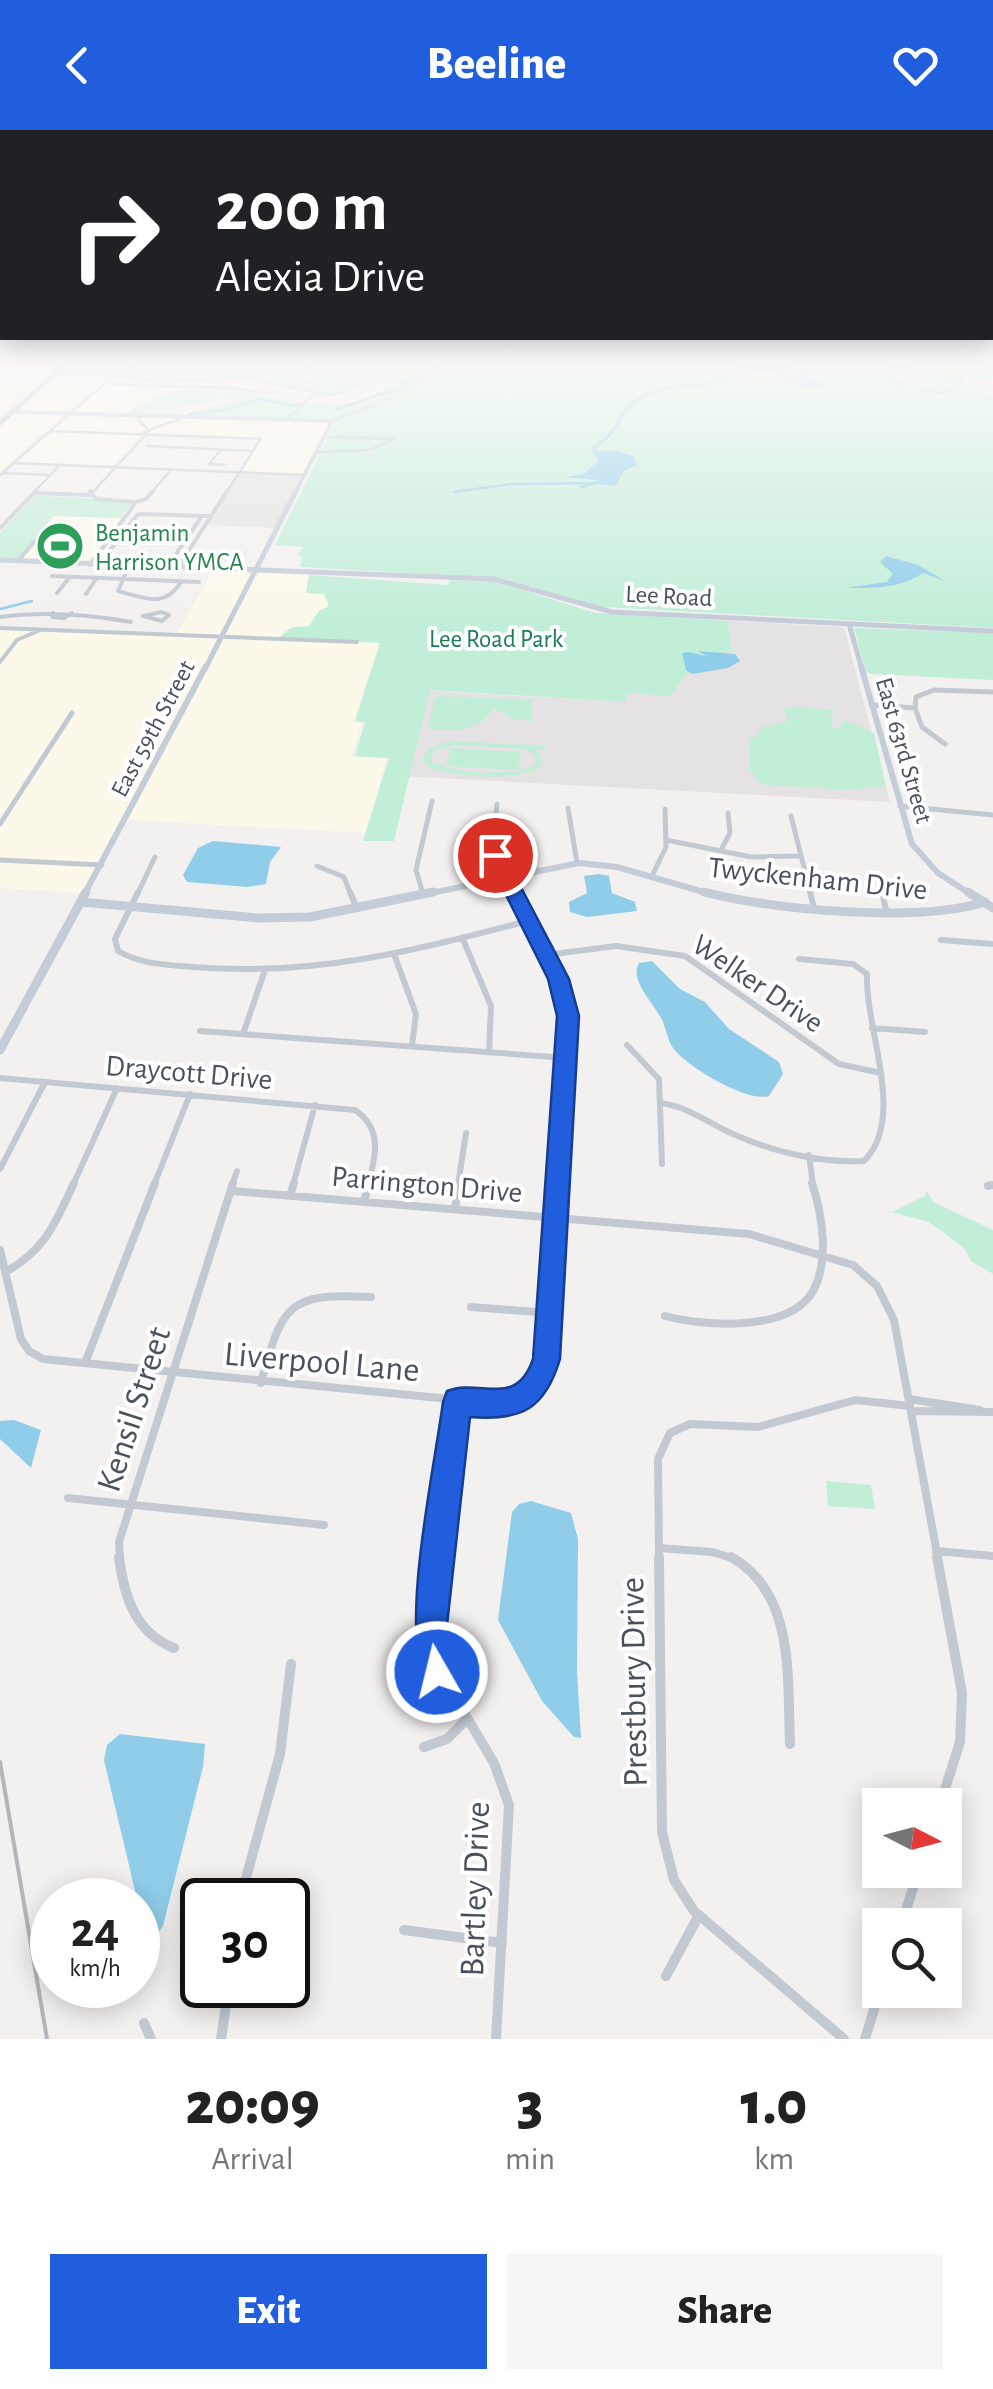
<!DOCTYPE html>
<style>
:root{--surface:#fff;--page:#f6f6f6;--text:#222;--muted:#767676;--accent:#205edd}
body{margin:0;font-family:"Alegreya Sans",sans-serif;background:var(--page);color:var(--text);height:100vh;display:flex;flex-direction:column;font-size:38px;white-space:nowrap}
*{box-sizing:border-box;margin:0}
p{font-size:32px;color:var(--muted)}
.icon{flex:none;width:55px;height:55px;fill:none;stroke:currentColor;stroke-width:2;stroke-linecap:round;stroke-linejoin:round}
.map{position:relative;height:1909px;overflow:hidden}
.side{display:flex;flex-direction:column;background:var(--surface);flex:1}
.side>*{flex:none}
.hud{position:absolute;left:0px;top:0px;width:995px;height:210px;box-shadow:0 5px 25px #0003;background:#202124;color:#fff;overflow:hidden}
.needle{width:65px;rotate:96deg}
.fabs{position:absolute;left:862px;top:1658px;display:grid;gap:20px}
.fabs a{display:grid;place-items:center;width:100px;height:100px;border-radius:0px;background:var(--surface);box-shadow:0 5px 25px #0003;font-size:50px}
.speed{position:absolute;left:30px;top:1748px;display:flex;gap:20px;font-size:50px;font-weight:700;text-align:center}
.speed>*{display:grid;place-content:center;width:130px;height:130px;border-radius:50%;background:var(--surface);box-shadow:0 5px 25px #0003;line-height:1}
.speed small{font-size:25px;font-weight:400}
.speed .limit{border:5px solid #111;border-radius:15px;background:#fff;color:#111}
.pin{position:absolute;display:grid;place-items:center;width:85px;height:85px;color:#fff;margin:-42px;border:5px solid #fff;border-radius:50%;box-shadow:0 2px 10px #0007}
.me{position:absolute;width:110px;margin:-55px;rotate:352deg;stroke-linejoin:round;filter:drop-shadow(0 0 8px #0008)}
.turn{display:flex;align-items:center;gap:35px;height:210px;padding:0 50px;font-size:45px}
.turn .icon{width:130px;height:130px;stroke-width:2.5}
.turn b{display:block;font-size:70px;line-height:85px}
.eta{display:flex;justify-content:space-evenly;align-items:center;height:170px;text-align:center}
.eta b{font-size:60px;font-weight:800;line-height:70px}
.action{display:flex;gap:20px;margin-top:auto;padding:20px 50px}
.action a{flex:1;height:115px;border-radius:0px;background:var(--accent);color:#fff;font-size:40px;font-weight:800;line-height:115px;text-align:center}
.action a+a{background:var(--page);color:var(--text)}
header{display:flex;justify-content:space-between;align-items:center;height:130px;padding:0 50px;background:var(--accent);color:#fff;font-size:45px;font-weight:800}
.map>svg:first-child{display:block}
</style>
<header><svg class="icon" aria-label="back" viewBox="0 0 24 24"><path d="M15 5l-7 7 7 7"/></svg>Beeline<svg class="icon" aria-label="heart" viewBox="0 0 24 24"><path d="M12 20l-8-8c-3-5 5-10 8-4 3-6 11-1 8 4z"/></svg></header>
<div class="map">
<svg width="993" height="1909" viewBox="0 0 993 1909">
<rect width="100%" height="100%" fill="#f3f1f0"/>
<!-- commercial -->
<path fill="#fcf9eb" d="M0,225h68l-64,53h-4z
M56,245l54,2 -41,34 -50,-3z
M106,254l55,6 -1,6 -21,6 -13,13 204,7 -27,52 -61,-2 21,-35 -121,-4 -31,33 -96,-4z
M14,282l49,2 -63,57v-47z
M53,386l68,2 -32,43 -70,-3z
M212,442l40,1 -30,62 -45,-2z
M258,443l51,2 -3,18 18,1 5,12 -10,5 -10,15 -16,1 -10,4 -3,6 100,5 -27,80 9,1 -11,34 35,2 -20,74 -238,-13z
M0,500l218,8 -135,255 -83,-5z"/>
<!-- education -->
<path fill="#e4e2e2" d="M240,343l62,3 -26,52 -69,-3z
M728,491l116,6 46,175 -490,-26 21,-86 203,12 2,-9 60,-19 46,-24z"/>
<!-- green -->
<path fill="#c1eed7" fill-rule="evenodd" d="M77,225l168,3 69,10 -2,-8 12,-5h669v23l-32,2 32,17v231l-390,-21 -102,-29 -201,-11 2,-10 -5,-3 8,-7 -30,-2 61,-125 -152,-6 48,-12 -1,-4 -49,8 -12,10 -43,-2c12,-11 19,-10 33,-17 60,-27 130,16 191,6 14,-2 29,-13 42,-19l4,-5 -2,-10c-20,-6 -49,-7 -65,2l38,8 -29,15h-22l-73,-16 -84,4 -102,-8z
M36,365c33,3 64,2 95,9l-11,14 -67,-2 -34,44 -19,-1v-27z
M309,445l139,10 2,-5 45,1 100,32 133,8 4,29 -46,24 -16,22 -43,-3 -2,9 -195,-12 -36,151h-31l26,-83 -34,-2 10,-34 -10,-1 25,-78 -100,-6 13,-10 16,-1 10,-15 10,-5 -5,-12 -18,-1z
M854,498l139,5v47l-121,-6 -6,-2z
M440,566l92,4v21l-19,-2 -19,-11c-15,23 -41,25 -66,20l7,-29z
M800,577l33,3 -2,18 5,2 9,-10 29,13 12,53 -38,4 -88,-6 -10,-14 -1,-32 8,-2 4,-8 23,-6 4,-5 -5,-8z
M449,611l96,5v4h-8l6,13c-14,20 -97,15 -117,2l-3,-7 4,-8zM454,615l68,4 11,4 4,9c-12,16 -88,12 -105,0l1,-12z
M450,618l71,4 -3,18 -72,-4z
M927,1061l6,11 60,28v44l-22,-13 -7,-13 -35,-26 -37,-10 33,-16z
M826,1351l45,4 4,24 -47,-3z"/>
<!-- water -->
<path fill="#90cde9" d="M740,225l45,4 5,8 16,2 6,10 12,6c-24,9 -32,-8 -51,-12 -23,-4 -38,-3 -62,-11z
M614,320l20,6 3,9 -13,6 -8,15 -19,-2 -16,5 -2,-3 20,-6 -36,-3 21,-3 14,-13 -4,-9z
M886,426l32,9 27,16 -22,-8c-24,16 -49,15 -78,15l42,-6 6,-8 -13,-12z
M688,522l18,4 -8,-5 37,3 5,7 -12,7 -36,6 -6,-4 -4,-17z
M213,711l68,6 -11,15 -4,22 -19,3 -60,-5 -4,-7 15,-27z
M599,744l10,2 3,17 23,9 2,9 -50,6 -17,-5 -1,-10 18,-9 -3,-17z
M652,831l28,28 25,13 24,27 50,33 4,12 -14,22c-22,7 -83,-30 -96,-48 -6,-9 -7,-21 -12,-30 -8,-16 -32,-38 -22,-55z
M14,1290l27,10 -10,38 -31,-29v-18z
M531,1371l40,12 7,26 -1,132 4,67 -7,-1 -32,-36 -44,-81 14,-108 7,-8z
M120,1604l85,10 -2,23 -40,159 -6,8 -9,-3 -7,-15 -37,-156 3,-15z"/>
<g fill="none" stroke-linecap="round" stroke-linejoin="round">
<!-- stream -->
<path stroke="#90cde9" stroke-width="2.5" d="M790,233l48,1
M852,233l26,-1 84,19 -18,12 -19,-2
M886,244l17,13
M336,279l71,-23 -6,-3 59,-28
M189,284l36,-4 34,-11 40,7
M594,322v-5c18,-9 21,-22 32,-37 18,-23 58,-25 85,-26l1,-5h13l12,-8
M454,362l58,-8 80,-1
M0,479l32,-8"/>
<!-- street-far5 -->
<path stroke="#c2c9d1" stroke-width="2.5" d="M271,225l40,9 -3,3
M275,236l5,8 36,10 -1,9
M54,245l67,1 39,6 82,-4 87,17 17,-3 22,-13 -106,-20 -91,-4
M248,248l30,-13
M105,253c43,5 84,2 126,5 16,1 32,8 47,3
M140,286l-2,4 9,8 -3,5
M286,290l28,-26
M332,291l64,-25 36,-23 40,-18
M50,301l211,8
M324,307l71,2
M147,316l106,5
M221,320l-12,14 15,1
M316,322l53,-2 26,-11
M13,333l291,12
M2,343l47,2
M0,345l113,-99 40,-21
M33,363l26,-27
M92,363l59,-64 35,-12
M151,363l19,-22
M226,363l34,-53"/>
<!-- street-far4 -->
<path stroke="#c2c9d1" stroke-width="4" d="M34,363l56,2
M136,372l10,-3 7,-8
M137,385l5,-1 60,2 -30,44 -67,-3z
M202,386h9
M0,398l36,-37
M18,431l17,-20
M90,435l46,-63 -40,-3 -6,-8
M129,436l-11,25c27,7 46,18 63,-9
M179,436l48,-75
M52,446l147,6
M57,463l12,-15
M86,464l10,-15
M161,482l8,3 -7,6 -19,-5z
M53,483l-1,4 12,1 8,-5
M0,487c45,-6 86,-3 131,5
M0,498l357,14
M0,532l17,-22 21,-9"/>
<!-- street-far3 -->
<path stroke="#c2c9d1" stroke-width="5" d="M871,575l44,3
M915,578l1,-11 18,-7 59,2
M915,578l7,19 23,17
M497,674c-5,36 -1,59 16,91
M900,676l93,9
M568,678l9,55
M791,686l20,79
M0,694l72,-111
M666,710l85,17 48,-1
M721,720l9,-17 -2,-20
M0,730l102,5
M317,736l27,11 7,18
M652,746l14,-29 -1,-38
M879,750l3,15
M423,764l-7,-24 16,-69
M137,765l18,-38"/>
<!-- street-far2 -->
<path stroke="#c2c9d1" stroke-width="6" d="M138,762l-23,47 3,12c22,13 49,14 75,16 120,10 220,-16 335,-46
M350,762l7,17
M512,762l46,87 10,38 -11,168
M810,762l3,12
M882,762l4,18
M462,807l29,69 -2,46
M941,810l52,4
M394,824l22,60 -4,32
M546,825l70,-9 69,10 154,108 42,9
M872,898l53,4
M200,901l367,27
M243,904l22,-64
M627,915l32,34 3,85
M0,948l355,32c28,19 21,46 13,75
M661,973c28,4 47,20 72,31 40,18 87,29 131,27 43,-43 1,-131 3,-187l-14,-10 -54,-5
M809,1025l4,30
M0,1039l45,-87
M73,1055l44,-97
M154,1055l36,-91
M232,1055l5,-14
M293,1055l22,-80
M458,1055l8,-52"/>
<!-- street-far1 -->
<path stroke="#c2c9d1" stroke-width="8" d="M988,1056l5,-1
M233,1061l516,43 104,31 24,21 17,34 44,239
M290,1066l4,-13
M364,1072l5,-19
M455,1079l4,-26
M0,1120l21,89 8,12 14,8 458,45 31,-14 14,-24 12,-183
M5,1142c40,-21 51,-50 69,-89
M471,1177l78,6
M665,1186c38,10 124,17 148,-25 17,-30 9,-77 -1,-108
M85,1233l70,-180
M261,1253c21,-77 26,-91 110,-86
M909,1269l71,11
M911,1281l82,1
M68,1368l256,27
M659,1418l53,4 23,7
M936,1421l57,5
M120,1429l-1,-17 114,-359
M440,1429l18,-158
M659,1429l-1,-100 12,-26 20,-9 68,3 97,-27 55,6"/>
<!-- street -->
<path stroke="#c2c9d1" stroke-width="10" d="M119,1427c5,39 16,76 55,91
M440,1427l-10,87 6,22 58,97 15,42 -13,234
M659,1427l3,275 12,48 20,31 150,128
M731,1427c65,36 56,122 59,187
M937,1427l25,136 -2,49 -20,63
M424,1617l23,-8 20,-20
M240,1770l40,-146 11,-90
M901,1795l18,-55
M404,1800l98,13
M666,1846l33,-61
M144,1893l7,16
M221,1909l8,-54
M865,1909l15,-49"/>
<!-- secondary-far3 -->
<path stroke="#c4ccd8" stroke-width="4" d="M12,282l320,9 -37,72"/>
<!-- secondary-far2 -->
<path stroke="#c4ccd8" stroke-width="5" d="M0,430l494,19 118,33 381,19
M849,494l13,45
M205,539l91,-178"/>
<!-- secondary-far1 -->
<path stroke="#c4ccd8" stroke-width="6" d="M861,536l51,178 26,29 34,22
M84,765l122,-229
M421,765l158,-32 38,4 97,28"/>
<!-- secondary -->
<path stroke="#c4ccd8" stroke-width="9" d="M704,762c68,18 214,31 281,10
M968,762l25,16
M81,772l177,16 52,-1 123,-25
M0,920l86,-158"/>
<!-- primary -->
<path stroke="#b1bdce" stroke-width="5" d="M0,293l76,-68"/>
<!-- rail -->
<path stroke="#b3b5ba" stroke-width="4" d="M0,1632l47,277"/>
</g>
<!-- sky -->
<linearGradient id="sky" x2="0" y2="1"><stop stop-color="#85bee8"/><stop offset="0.46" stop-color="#faf9f8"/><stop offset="1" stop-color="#faf9f8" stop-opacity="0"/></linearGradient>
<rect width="993" height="493" fill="url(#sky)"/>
<!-- route -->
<path fill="#205edd" stroke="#153d90" stroke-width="2.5" d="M495,719l9,6 65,124 10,37 -19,343c-15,50 -38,62 -90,58l-23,208 7,47 -5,11 -12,5 -12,-5c-25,-60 9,-212 18,-281l4,-11c34,-13 69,18 86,-32l24,-343 -9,-37 -62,-124z"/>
<!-- icons -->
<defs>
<g id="stadium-disc" transform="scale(2.5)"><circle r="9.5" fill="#2e9e5b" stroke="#fff"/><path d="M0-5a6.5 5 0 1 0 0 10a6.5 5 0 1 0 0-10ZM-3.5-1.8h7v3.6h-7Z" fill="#fff"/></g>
</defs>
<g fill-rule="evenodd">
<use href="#stadium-disc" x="60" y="416"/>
</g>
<g text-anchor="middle" stroke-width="8" stroke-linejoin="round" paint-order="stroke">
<!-- far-leisure labels -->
<g font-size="25" fill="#27864d" stroke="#fff" text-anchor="start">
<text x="95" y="411">Benjamin<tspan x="95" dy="29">Harrison YMCA</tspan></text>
</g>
<!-- far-street labels -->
<g font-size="25" fill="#49515d" stroke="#fff">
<text transform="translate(669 465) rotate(3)" y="9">Lee Road</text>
<text transform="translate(152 598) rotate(-62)" y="9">East 59th Street</text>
<text transform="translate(905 620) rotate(74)" y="9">East 63rd Street</text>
</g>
<!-- far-park labels -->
<g font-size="25" fill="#1b7d57" stroke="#fff">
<text x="496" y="517">Lee Road Park</text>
</g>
<!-- street labels -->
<g font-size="30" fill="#49515d" stroke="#fff">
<text transform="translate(818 748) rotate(6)" y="10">Twyckenham Drive</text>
<text transform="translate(758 853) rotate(34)" y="10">Welker Drive</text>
<text transform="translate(189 942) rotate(5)" y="10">Draycott Drive</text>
<text transform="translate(427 1054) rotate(5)" y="10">Parrington Drive</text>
</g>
<!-- near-street labels -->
<g font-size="35" fill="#49515d" stroke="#fff">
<text transform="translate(322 1231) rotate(5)" y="12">Liverpool Lane</text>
<text transform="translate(133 1279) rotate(-72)" y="12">Kensil Street</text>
<text transform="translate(633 1552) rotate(-91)" y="12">Prestbury Drive</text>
<text transform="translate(474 1759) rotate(-88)" y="12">Bartley Drive</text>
</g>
</g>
</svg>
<div class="fabs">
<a><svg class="needle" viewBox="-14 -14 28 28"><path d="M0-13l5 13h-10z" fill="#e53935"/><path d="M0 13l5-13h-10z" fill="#767676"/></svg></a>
<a><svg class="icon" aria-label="search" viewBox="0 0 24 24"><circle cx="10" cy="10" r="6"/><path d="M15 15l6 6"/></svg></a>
</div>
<div class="speed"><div>24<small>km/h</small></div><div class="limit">30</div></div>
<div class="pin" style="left:495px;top:725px;background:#d93025"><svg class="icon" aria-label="arrive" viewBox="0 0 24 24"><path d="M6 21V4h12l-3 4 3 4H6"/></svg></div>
<svg class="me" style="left:437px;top:1542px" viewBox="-20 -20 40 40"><circle r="17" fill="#205edd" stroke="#fff" stroke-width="3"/><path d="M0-11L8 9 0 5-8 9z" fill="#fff"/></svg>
<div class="hud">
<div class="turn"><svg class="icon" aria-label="right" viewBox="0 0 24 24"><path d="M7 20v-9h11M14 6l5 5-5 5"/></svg><div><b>200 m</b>Alexia Drive</div></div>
</div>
</div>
<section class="side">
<div class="eta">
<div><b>20:09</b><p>Arrival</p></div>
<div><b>3</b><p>min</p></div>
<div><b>1.0</b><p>km</p></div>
</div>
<div class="action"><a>Exit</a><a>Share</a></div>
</section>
